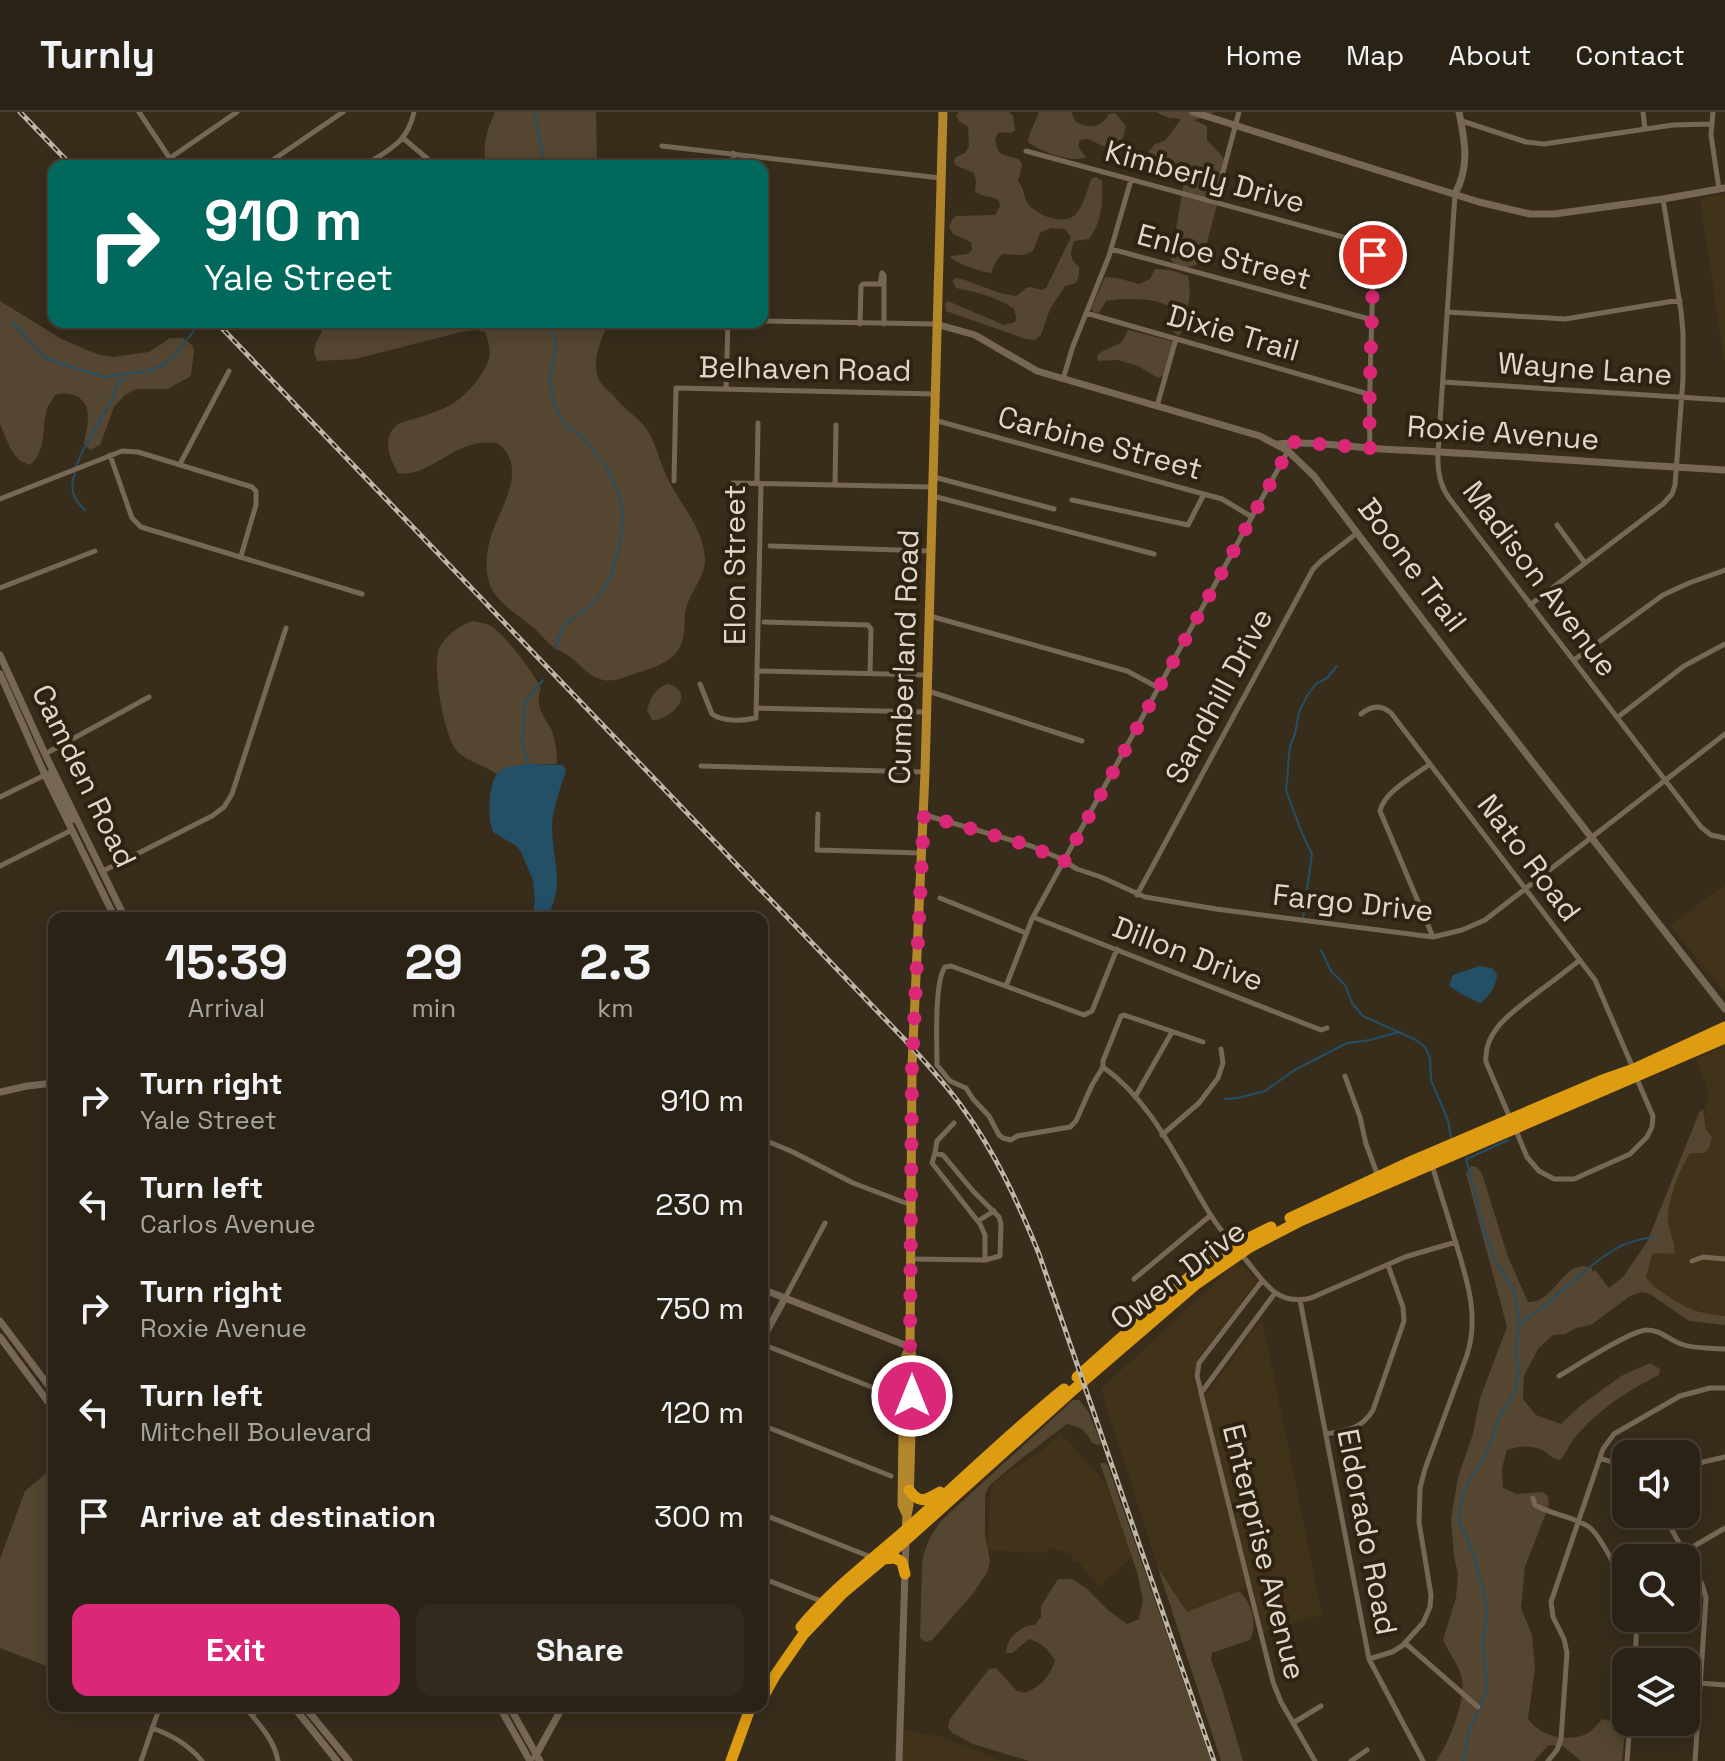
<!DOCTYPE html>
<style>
:root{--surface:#2a2214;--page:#322a1d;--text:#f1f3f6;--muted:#a5a4a0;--line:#463f34;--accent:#db2777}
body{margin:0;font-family:"Space Grotesk",sans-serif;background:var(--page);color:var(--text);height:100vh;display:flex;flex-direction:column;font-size:30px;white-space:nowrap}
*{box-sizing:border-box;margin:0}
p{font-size:26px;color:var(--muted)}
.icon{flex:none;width:44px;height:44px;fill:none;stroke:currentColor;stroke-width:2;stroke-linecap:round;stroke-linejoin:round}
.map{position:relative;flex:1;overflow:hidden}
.side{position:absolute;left:48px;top:800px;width:720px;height:800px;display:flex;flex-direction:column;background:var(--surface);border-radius:16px;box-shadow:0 4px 20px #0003,0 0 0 2px var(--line)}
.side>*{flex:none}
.hud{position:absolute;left:48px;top:48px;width:720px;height:168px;border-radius:16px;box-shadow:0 4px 20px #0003,0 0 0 2px var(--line);background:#00695c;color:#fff;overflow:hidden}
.buttons{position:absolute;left:1612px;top:1328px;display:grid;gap:16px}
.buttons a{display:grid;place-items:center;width:88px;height:88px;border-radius:16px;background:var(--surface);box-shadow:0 4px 20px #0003,0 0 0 2px var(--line);font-size:40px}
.pin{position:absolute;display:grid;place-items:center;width:68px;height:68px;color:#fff;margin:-34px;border:4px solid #fff;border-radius:50%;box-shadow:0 2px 8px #0007}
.me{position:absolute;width:88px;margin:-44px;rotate:0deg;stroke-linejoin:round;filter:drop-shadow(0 0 6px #0008)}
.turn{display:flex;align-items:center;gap:28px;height:168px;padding:0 24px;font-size:36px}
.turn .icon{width:104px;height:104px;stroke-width:2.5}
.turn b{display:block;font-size:56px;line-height:68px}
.eta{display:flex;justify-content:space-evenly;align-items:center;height:136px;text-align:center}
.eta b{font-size:48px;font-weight:600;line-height:56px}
.cta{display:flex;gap:16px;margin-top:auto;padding:16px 24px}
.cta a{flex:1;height:92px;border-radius:16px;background:var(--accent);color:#fff;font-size:32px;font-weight:600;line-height:92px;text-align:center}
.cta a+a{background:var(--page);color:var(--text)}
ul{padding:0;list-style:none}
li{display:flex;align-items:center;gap:24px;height:104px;padding:0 24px}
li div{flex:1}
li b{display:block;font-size:30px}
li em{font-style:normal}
header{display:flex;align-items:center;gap:48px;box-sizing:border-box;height:112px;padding:0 40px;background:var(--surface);border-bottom:2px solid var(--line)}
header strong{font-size:38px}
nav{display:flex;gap:44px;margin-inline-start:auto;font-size:28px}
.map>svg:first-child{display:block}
</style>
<header>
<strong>Turnly</strong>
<nav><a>Home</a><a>Map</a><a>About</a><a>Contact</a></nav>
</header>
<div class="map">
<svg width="1725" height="1649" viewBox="0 0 1725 1649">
<rect width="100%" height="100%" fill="#382d1b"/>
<!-- built -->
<path fill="#41321a" d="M1725,82v166h-1l-24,-161z
M1725,773v108l-55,-68z
M1725,934v270l-21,-2 -18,-5 -36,-25 -4,-7 4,-26 38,-100h6l10,-35 5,-25 -13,-32z
M1235,1152l6,1 16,14 -2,5 -57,75 -5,18 8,25 61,-84 60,297 -59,17 -11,-47 -64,28 -30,-45 -57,-179z
M1061,1321l49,56 23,67 -34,31 -21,-25 -6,-1 1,-6 -22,-8 -8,6 -56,-3 4,-63 12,-12 32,-19z
M904,1617l39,8 59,24h-100z"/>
<!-- green -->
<path fill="#544630" d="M495,0h101l1,54h-110c-6,-20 0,-35 8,-54z
M959,0h50l4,4 2,14 -4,3 -12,-1 -4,6c3,19 7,16 24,21l3,6 -4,16c6,7 5,15 10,23 9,11 34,22 47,11 7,-7 13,-26 16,-36l5,-2 6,4c1,20 0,41 -13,58l-15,2c-4,13 -5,17 5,26v8l-3,8 -11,3 -15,23 -9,26 -6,5 -9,-1 -80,-28 -1,-7 3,-3 56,24 11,-3 1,-5 -2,-8c-17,-12 -38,-17 -58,-21l-4,-7 4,-3 6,1 38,14 16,3c14,-10 8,-11 26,-6l4,-2 25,-51 -6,-8 -14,-1 -11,5 -7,18 -10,4 -21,-1 -6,7 -5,12c-8,0 -34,-10 -40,-15v-2l17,-2 4,-4 -1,-8 -18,-8 -4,-7 3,-7 4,-4 39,-1 5,-9 -1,-5c-7,-6 -15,-3 -24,-9l1,-11 -2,-8 -19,-8 -1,-4 2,-4 9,-4 4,-7 -1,-19 -9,-6 -3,-5z
M1039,0h32l5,10c14,7 25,6 33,-8l6,-1 11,13 -3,12 -6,7 -12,2 -17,-8 -8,1 -2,6 8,11c-14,7 -46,-6 -58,-15l2,-9z
M1156,0h58l-9,5 -11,3 13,6v14l15,16 5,10 -25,96c-11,6 -22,8 -31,-2l13,-79 -4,-11 -31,-11 -1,-7 7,-8 11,-4 15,-21 -12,-1z
M1155,157l15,1 18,6c5,19 -2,39 -7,57l-3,3 -6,-7 2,-19c-14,-13 -50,-12 -68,-9l-7,12 -5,-1 -3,-3 14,-32 12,1 22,6 11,-5z
M0,189l60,37 29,13 12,4 12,2 36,-5 21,-14h13l10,8 1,5 -3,25 -23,13h-32l-11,6 -11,12 -14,38 -10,5 -6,-6c1,-9 4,-18 4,-27 0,-19 -16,-27 -33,-22 -3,6 -8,11 -9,18 -4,19 0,38 -16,52l-10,-4 -9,-11 -11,-26z
M325,210h284c-7,16 -16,34 -12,52 2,9 7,13 14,19 4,3 7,9 12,13 7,7 16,13 22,21 11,14 14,34 22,50 12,26 36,50 38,81 1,20 -17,35 -20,56 -1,8 0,16 -2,24 -3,19 -23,28 -40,33 -11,3 -28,12 -40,9 -16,-4 -23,-16 -34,-24 -5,-4 -11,-5 -16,-9 -6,-5 -11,-11 -17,-17 -17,-15 -44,-29 -48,-52 -3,-13 -1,-30 3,-42 9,-28 39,-69 6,-93 -8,-1 -18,-1 -26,2 -24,6 -48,33 -73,28 -9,-16 -17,-35 0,-49 34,-12 57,-13 80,-45 13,-19 15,-24 7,-47l-9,-2 -15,2 -106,27 -37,2c-11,-13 5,-25 7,-39z
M1128,218l43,11 2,3 -9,31 -6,3 -20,-12 -20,-6 -20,1 -1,-5 4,-4 21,-10z
M472,509c7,1 13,2 19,5 15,10 42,46 50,62 -7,19 3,27 11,43 4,11 5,22 5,33 -20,0 -43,-2 -60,10 -12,-8 -30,-13 -39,-22 -14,-13 -26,-85 -19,-103 6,-13 19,-23 33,-28z
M668,572c30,8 3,37 -16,36l-5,-10c4,-13 8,-22 21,-26z
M1703,997l3,21 6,7 -2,9 -5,7h-15c-10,16 -24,50 -22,69 2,12 8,22 6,32l-18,-1 -4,2 -6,22c5,8 11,12 19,17 23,16 32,19 60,22v9l-36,-4 -39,-27 -8,-2 -12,4 -39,29 -15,3 -11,6 -12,1 -15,14 -14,27 -1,23 13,16 25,9 19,-18 41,-30 29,-13 10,6 -1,6c-32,16 -63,36 -85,64 -6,7 -8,15 -14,21 -9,-1 -10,-6 -18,-10 -12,-5 -24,-4 -35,0l-5,18 1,20 14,6 25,-2 6,4 1,9 -24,62 -4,41 11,27 3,33 -7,51c13,18 40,24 60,14 5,-3 10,-9 14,-14l13,3 10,10 -3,29h-41l-18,-15 -14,-1 -15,16h-98c13,-18 32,-64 25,-86 -3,-11 -13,-24 -18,-35l13,-42 2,-25 -4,-16 -3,-38 7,-42 15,-43 7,-36 27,-71 -41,-154 5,-7 6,1 5,7 26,83 20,45c27,2 35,-45 64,-34v4l3,-2 14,18 14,-11 24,-35 52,-129z
M1073,1288h6l9,11 13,32 -2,2 -7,-2c-6,-13 -12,-16 -25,-19l-50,38 -28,24 -4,9v40l5,26 -2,10 -16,24 -40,45 -7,2 -5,-4 2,-75c3,-18 10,-31 21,-44z
M1100,1351h5l3,3 103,295h-182l-56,-17 -21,-11 -4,-6 2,-8 39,-50 7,-1 21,23 8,2c15,-6 25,-17 30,-32 -7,-12 -13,-18 -26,-22l-17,14h-6c1,-15 13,-27 29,-28l6,-8v-11l17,-27h14l15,10 22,22 18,13 12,-5 4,-19 -6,-28z
M54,1355v202l-54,-21v-89l25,-68z
M1158,1456l29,44 52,-21c13,12 19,33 11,49l-38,13 -1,7 11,29 21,72h-22z"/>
<!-- water -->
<path fill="#234f67" d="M528,652l35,1 3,5c-5,18 -13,36 -14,55 0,38 14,56 -5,93h-15l3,-19 -2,-19 -13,-30 -5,-5 -21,-12c-7,-11 -6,-48 3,-59 6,-9 21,-8 31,-10z
M1479,854l13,2 5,6c0,11 -8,23 -17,29l-17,-8 -14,-9 4,-11z"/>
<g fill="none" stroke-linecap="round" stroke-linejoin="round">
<!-- stream -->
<path stroke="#234f67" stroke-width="2" d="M535,0l6,35 5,19
M550,210l6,22 -6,37 4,23 10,19 21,16 23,31 12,26 3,21 -3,27 -9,32 -16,26 -32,24 -8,23
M12,211c14,11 21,28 38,37l54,17 44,-6 15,-6 12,-10 26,-33
M76,355l5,-13 31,-55 4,-13 7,-8
M75,361c-6,16 -2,26 10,37
M528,651l-6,-19 3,-42 18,-22
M1303,806l9,-64 -11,-23 -15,-41 4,-44 5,-12 4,-22 8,-16 9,-12 11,-6 10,-12
M1321,838l10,21 14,14 7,18 11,13 53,24 9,7 5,11 1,22 17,40 3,18
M1225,987l13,-1 27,-7 28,-20 54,-28 23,-3 29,-8
M1467,1047l41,-19
M1522,1210c34,-21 60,-54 95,-74 11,-6 23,-9 36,-11
M1463,1649l6,-30 18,-41 -4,-45 4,-37 -5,-25 -12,-39 -11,-22 3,-25 7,-17 15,-22 9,-21 3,-14 19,-32 4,-22 -3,-9 1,-19 3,-18 -7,-34 -19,-30 -11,-32 -17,-69"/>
<!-- street -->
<path stroke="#766855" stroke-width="5" d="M139,0l36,54
M1643,0l2,17
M1713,0l-2,23 8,54
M1462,9l64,21 18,2 129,-19 38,-1
M403,26l33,28
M662,34l278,32
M1026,39l339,92 6,4 2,8c0,64 -5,129 -3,193
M170,46l67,-46
M264,54l79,-54
M364,54c25,-17 43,-22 50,-54
M733,54v-13
M1455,82l-17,258c-1,17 1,32 11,46l252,329 10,8 14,3
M1215,90l24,-90
M1111,137l262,71
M1447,200l118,7 115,-19
M1086,201l282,81
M762,209l174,3
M860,212l1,-38 2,-2h17l2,-11 2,2v49
M1063,267l10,-33 36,-90 22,-76
M1443,270l282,18
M726,277l2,-67
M1157,294l19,-67
M934,308l288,79 30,18
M110,343l22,63 9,9 221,67
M180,352l49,-93
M934,365l120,32
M674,369l2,-93 258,6
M733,371l199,4
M835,373l1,-60
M933,384l221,58
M0,387l122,-48 16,1 114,35 4,4v14l-15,51
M1072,388l116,25 16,-31
M1557,413l28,38
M770,434l161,5
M0,476l95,-37
M1530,493l133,-101 9,-10 3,-9 8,-106v-46l-2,-22 -18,-112
M930,504l197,55 32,17
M764,510l104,3 3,4 -1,44
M1574,548l89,-65 26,-12 36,-13
M757,559l170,4
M700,572l12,30c11,8 31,7 44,4l5,-232 -4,-5 1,-58
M928,579l154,50
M756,596l170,4
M1361,602c10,-8 20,-10 30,-1l204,267 38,88
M1618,605l66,-51 41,-22
M45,642l104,-57
M1430,652c-16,12 -46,28 -50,47l53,126
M701,654l223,6
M0,685l45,-22
M818,702l-1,36 104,3
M925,703l106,31 28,12 18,11 24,8 44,20 71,12 217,28 29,-7 23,-10 240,-186
M0,754l72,-36
M103,759l109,-55 12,-9 8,-13 54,-166
M1137,783l176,-326 8,-8 36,-28
M940,786l86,35
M1033,805l288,113 6,-2
M1117,837l-25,62 -8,4 -133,-49 -6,1c-11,15 -8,77 -8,98l13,16 16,7 7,11 16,17 10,19 4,3 8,2 6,-4 53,-9 6,-6 16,-36 11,-18v-6l18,-45 3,-1 79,27
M1006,874l26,-67 257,-470
M1103,955c50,35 76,97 107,147 7,11 15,21 22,31
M1345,964l15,41 6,27 12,32
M1135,985l37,-65
M1510,1006l-24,-56c-3,-33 30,-52 52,-70 14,-10 28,-21 42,-32
M1515,1016l12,29 12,14 15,8h20l56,-25 17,-17 5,-10 1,-11 -17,-39
M1162,1023l37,-32 19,-25 5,-15 -2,-14
M762,1027l31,13 60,31 58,22
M935,1041l2,-12 17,-18
M978,1109l16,-10
M1240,1141c22,24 33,54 71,45l94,-41 51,-15
M911,1147l74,1 15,-4 1,-32 -2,-7 -26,-26 -30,-36 -8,-2 -3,10 48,61 5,11v25
M1692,1149l11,-4 22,2
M1134,1167l77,-64
M1275,1181l-74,100 72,289 8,20 34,59
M785,1186l40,-75
M1300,1188l69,359 54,102
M762,1232l140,55
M1559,1264c17,-10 72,-46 88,-46 14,0 22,10 34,14 14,5 30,4 44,5
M1201,1280l-4,-16 2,-13 63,-82
M762,1313l129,51
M1326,1322c20,-3 36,-5 47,-24l31,-89 -1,-14 -15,-42
M1600,1346l26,9
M1686,1359l17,-9 22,-5
M1533,1386l2,7c17,10 38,11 54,22 11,7 30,47 37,61
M762,1402l109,43
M1663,1402l39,70 4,14 -11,163
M1684,1440l41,-24
M762,1466l59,23
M1405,1531l73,64
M1369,1547l23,-7 10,-6 21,-23 7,-16 1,-12 -12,-73 1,-34 5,-19 42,-114c13,-41 -1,-78 -13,-118 -7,-24 -15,-48 -22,-72
M1635,1550l2,-44
M1686,1570l39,3
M244,1594c14,17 30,33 34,55
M252,1603l11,-9
M1293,1611l28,-17
M152,1616c20,7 37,17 50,33
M141,1649l19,-55
M1351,1649l16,-11
M1548,1649l9,-11 4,-11 6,-86 -3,-14 -11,-22 -2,-15 52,-153 11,-15 66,-38 30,-8h15
M1627,1649l3,-39"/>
<!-- secondary -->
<path stroke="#766855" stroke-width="7" d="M1193,0l286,90 51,12h24l109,-15 62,-11
M1455,82c15,-28 10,-53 4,-82
M936,212l39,11 62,36 223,65 28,15 26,25 143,189 268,344
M1277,332c41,-4 82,5 123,6 108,5 217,14 325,20
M0,543l45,99 80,164
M0,562l45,101 70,143
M45,663l4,-1 3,3 21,42
M0,980l27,-6 27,-3
M762,1177l148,58
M0,1209l54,72
M0,1225l54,73
M762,1228l23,-42
M293,1594l44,55
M304,1594l45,55
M499,1594l31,55
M509,1594l31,55
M535,1645l28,-51
M899,1649l7,-221"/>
<!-- primary -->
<path stroke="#b4872d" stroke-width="9" d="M907,1404l-5,-11 2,-145 6,-13
M906,1420l1,-16 2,-11 4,-144 -3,-14 2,-280 13,-295 18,-660"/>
<!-- highway -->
<path stroke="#de9c12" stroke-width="11" d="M1290,1106l122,-57 188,-80 34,-12 91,-42
M1077,1265l111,-99 45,-32 38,-19
M909,1378c11,15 17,10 31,2
M884,1447l11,-1 7,4 3,12
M801,1515c32,-39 71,-67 108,-100 52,-46 101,-94 155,-138
M762,1587l14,-25 27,-39 40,-42 63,-53 166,-149 123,-106 55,-38 50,-26 425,-183
M731,1649l20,-55"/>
<!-- rail casing -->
<g stroke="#bfb6aa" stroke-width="5">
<path id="rail" d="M20,0l52,54
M216,210l690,719c19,21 39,42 56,66 33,45 56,95 77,147l175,507"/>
</g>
<!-- rail -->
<use href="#rail" stroke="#2e2311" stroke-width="2" stroke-dasharray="6" stroke-linecap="butt"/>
</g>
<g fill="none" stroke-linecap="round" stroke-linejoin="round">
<!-- route -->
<path stroke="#db2777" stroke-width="14" stroke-dasharray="0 25.2" d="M912,1284l1,-35 -3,-14 2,-280 12,-252 107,31 33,16 229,-420 77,6c-2,-64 3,-128 3,-193"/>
</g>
<g text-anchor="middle" stroke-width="8" stroke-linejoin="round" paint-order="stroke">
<!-- street labels -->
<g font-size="30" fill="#dfd7cc" stroke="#2e2311">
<text transform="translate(1205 65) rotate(15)" y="10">Kimberly Drive</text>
<text transform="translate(1224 145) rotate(15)" y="10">Enloe Street</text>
<text transform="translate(1233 221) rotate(16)" y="10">Dixie Trail</text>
<text transform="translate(805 257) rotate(1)" y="10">Belhaven Road</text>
<text transform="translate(1585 257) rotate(4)" y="10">Wayne Lane</text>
<text transform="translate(1503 321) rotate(4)" y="10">Roxie Avenue</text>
<text transform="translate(1100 331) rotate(15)" y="10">Carbine Street</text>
<text transform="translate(735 453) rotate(-90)" y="10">Elon Street</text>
<text transform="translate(1412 453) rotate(53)" y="10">Boone Trail</text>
<text transform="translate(1540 467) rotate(53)" y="10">Madison Avenue</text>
<text transform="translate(904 545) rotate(-88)" y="10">Cumberland Road</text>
<text transform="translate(1219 584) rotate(-62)" y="10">Sandhill Drive</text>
<text transform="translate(84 664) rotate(64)" y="10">Camden Road</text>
<text transform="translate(1529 746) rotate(53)" y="10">Nato Road</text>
<text transform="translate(1353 791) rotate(6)" y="10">Fargo Drive</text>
<text transform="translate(1188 842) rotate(21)" y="10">Dillon Drive</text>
<text transform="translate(1178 1163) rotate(-37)" y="10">Owen Drive</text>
<text transform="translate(1367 1420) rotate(79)" y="10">Eldorado Road</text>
<text transform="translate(1264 1440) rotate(76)" y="10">Enterprise Avenue</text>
</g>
</g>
</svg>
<div class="buttons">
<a><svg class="icon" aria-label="sound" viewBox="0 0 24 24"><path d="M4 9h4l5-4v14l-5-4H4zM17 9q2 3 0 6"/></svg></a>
<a><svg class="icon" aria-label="search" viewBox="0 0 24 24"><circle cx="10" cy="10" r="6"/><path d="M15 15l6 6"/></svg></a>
<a><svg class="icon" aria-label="layers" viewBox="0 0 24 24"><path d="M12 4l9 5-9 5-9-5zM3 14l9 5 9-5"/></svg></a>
</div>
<div class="pin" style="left:1373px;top:143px;background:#d93025"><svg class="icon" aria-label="arrive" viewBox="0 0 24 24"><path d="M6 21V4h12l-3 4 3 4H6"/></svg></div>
<svg class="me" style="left:912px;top:1284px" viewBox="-20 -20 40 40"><circle r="17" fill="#db2777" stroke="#fff" stroke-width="3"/><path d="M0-11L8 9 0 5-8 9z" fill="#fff"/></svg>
<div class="hud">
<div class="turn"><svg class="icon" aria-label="right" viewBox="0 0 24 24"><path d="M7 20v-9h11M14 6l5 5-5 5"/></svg><div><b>910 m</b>Yale Street</div></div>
</div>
<section class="side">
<div class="eta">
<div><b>15:39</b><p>Arrival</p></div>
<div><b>29</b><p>min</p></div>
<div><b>2.3</b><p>km</p></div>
</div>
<ul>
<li><svg class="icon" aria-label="right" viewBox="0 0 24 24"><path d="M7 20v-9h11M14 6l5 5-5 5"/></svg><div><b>Turn right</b><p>Yale Street</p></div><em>910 m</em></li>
<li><svg class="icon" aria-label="left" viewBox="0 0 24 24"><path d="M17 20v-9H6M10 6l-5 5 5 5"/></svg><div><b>Turn left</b><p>Carlos Avenue</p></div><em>230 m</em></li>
<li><svg class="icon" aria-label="right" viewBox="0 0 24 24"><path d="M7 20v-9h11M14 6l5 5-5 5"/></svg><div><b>Turn right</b><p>Roxie Avenue</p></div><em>750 m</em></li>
<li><svg class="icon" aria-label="left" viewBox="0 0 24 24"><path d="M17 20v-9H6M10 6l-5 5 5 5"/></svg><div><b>Turn left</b><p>Mitchell Boulevard</p></div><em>120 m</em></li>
<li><svg class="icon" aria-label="arrive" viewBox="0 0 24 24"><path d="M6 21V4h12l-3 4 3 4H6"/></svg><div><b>Arrive at destination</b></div><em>300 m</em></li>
</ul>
<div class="cta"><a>Exit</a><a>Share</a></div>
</section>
</div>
